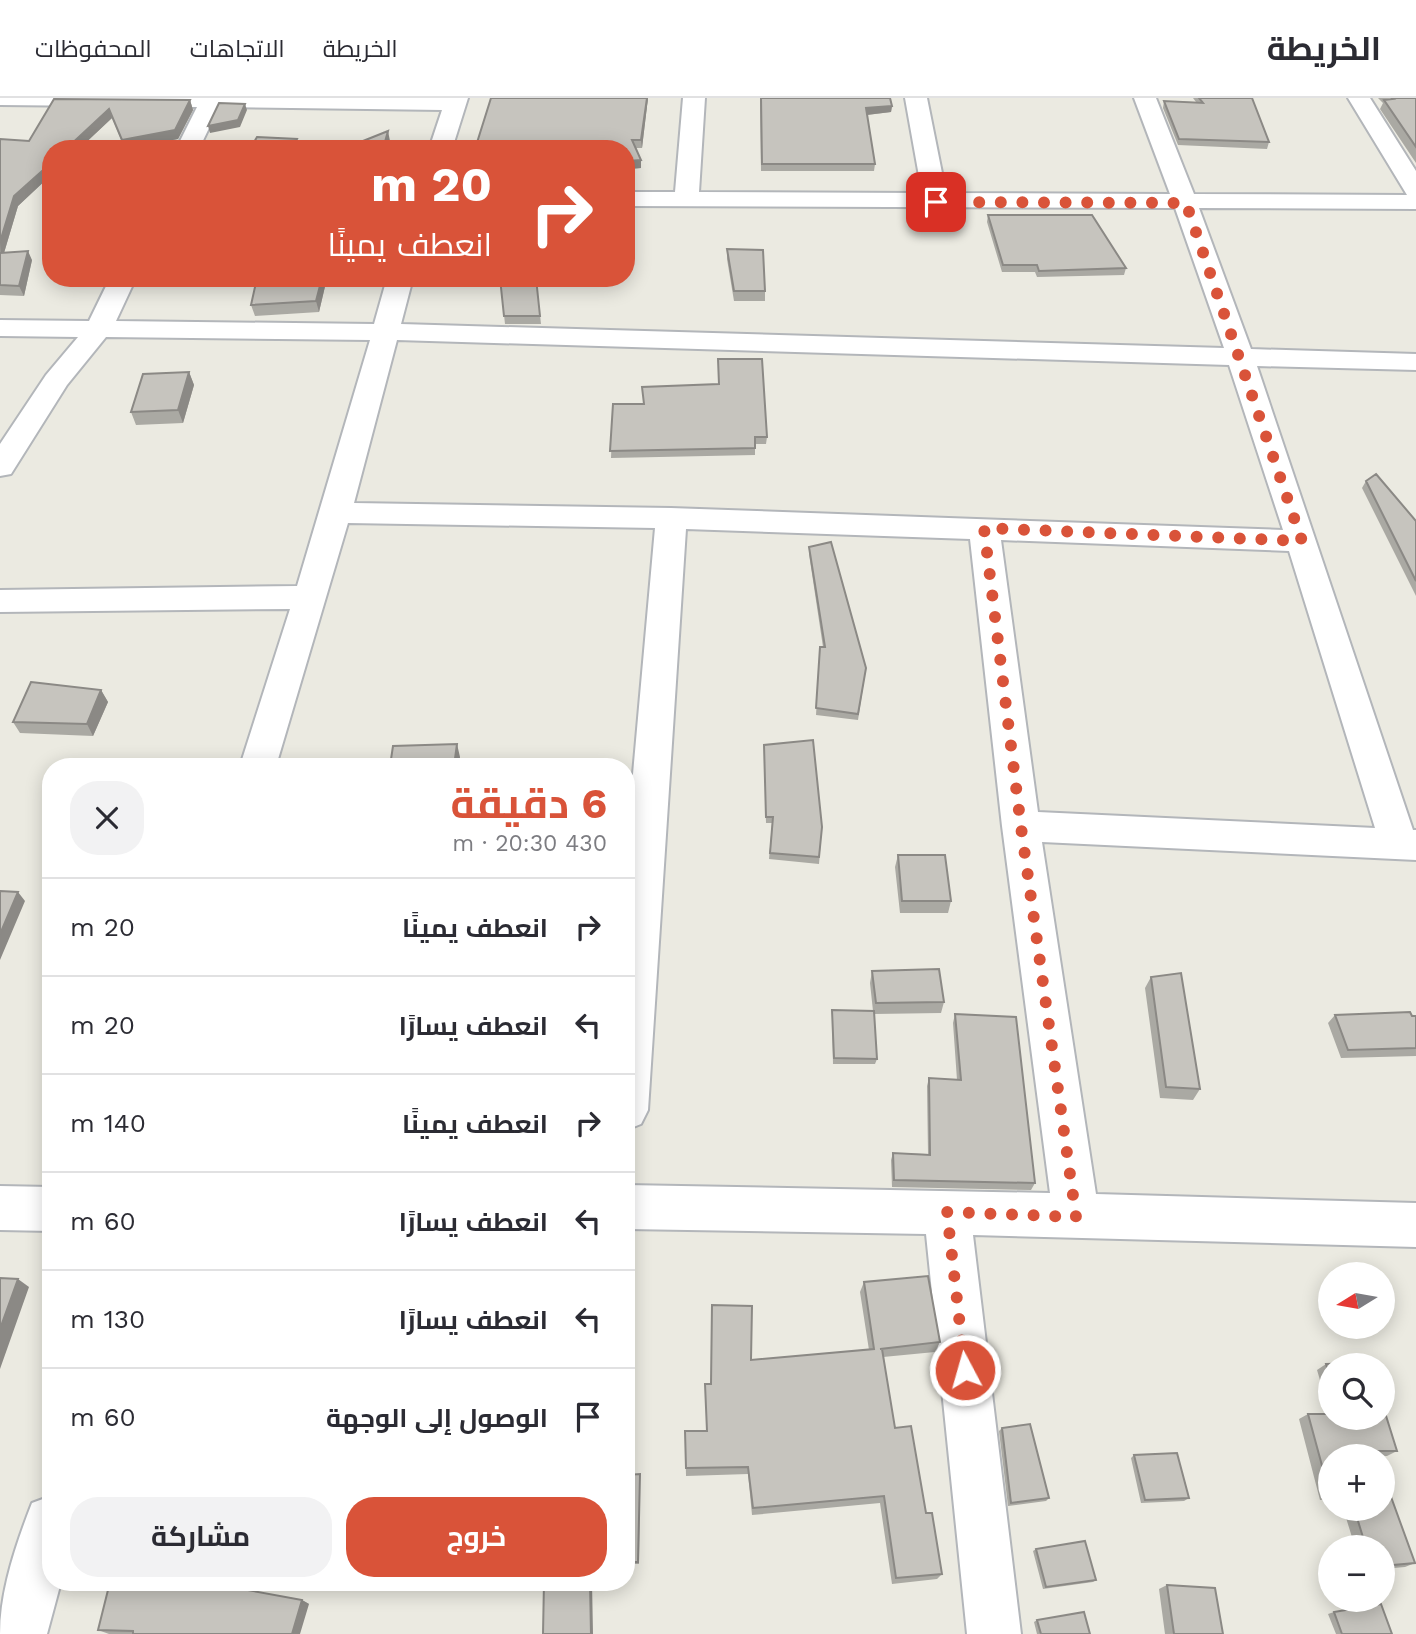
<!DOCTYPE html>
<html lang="ar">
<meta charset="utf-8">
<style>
:root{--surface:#fff;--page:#f2f2f3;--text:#2b2b33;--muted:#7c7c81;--line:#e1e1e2;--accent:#d95339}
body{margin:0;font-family:"Work Sans",Cairo,sans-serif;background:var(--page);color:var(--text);direction:rtl;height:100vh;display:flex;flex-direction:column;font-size:26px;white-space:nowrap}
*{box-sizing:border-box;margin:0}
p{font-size:23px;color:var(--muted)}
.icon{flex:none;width:38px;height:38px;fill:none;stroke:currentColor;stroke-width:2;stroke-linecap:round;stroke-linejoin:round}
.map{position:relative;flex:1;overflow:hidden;direction:ltr}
.side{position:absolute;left:42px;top:660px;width:593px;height:833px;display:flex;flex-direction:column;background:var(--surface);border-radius:28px;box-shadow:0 4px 18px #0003;direction:rtl}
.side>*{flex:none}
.hud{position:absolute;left:42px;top:42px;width:593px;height:147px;border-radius:28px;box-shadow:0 4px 18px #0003;direction:rtl;background:#d95339;color:#fff;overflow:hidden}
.needle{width:46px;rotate:259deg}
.tools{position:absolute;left:1318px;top:1164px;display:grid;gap:14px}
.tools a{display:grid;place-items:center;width:77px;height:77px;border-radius:50%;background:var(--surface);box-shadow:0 4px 18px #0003;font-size:35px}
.pin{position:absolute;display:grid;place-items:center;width:60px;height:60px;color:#fff;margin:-30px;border-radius:14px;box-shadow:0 4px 10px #0006}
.me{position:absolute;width:77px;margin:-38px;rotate:354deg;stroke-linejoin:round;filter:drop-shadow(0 0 5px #0008)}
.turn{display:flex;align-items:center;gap:24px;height:147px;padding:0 28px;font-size:32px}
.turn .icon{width:91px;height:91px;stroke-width:2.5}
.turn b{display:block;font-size:49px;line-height:60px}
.round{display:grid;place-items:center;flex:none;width:74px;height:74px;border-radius:28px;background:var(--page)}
.head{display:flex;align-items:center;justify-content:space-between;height:119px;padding:0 28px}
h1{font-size:42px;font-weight:700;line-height:52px;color:var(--accent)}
.button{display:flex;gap:14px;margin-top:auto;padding:14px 28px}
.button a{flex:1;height:80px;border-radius:28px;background:var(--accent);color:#fff;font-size:28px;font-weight:700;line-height:80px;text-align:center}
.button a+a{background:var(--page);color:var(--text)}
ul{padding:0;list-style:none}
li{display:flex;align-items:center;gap:21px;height:98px;padding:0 28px;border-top:2px solid var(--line)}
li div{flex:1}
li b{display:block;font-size:26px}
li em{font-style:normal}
header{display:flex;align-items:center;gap:42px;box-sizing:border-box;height:98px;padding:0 35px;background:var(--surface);border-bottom:2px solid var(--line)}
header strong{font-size:33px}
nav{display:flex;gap:38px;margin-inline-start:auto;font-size:24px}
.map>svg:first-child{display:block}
</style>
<header>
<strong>الخريطة</strong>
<nav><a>الخريطة</a><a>الاتجاهات</a><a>المحفوظات</a></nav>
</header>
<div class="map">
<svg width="1416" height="1536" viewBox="0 0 1416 1536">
<rect width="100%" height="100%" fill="#ebeae1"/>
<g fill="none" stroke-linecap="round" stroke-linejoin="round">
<!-- minor casing -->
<g stroke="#b3b6ba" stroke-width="4">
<path id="minor" d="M0,0h468l-16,51h-23l13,-39 -223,-3 -20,42h-23l21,-42 -197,-2z
M683,0h22l-6,94 223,1 -17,-95h22l19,95 224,1 -36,-96h22l38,96 213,1 -59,-97h22l46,73v38l-217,-1 52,141 165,5v16l-159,-4 156,464h3v30l-374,-18 54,352 320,9v44l-443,-12 48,399h-54l-41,-400 -300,-5v-44l424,8 -48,-367 -32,-287 -284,-10 -38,581 -7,14 -15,6v-278l29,-324 -307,-5 -72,243h-36l50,-157 -290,3v-22l297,-4 73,-246 -264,-3 -39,48 -56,89 -11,2v-32l46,-69 32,-38 -78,-1v-16l89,1 21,-43h26l-20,43 258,3 13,-46h26l-12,46 823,24 -49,-140 -549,-2v-14h49zM397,242l832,25 54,165 -612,-22 -317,-5zM1001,442l288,11 86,277 -337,-16z
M0,1088l51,1v44l-51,-1z
M51,1398v86h10l-14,52h-47c0,-43 16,-90 32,-131z"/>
</g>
<!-- minor -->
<use href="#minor" fill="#fff" fill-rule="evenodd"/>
</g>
<!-- wall -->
<path fill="#aaa9a3" d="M491,0h157l-6,50h-7l6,20 -12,1z
M760,0l132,8 -1,6 -24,3 8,49 -1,7h-113z
M1193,0h59l17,44 -2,7 -89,-4 -15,-37 1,-7 32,1z
M1378,0h38v65l-36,-54 3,-6z
M54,1l136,1 3,10 -15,29 -53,10 -13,-31 -94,88 -14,47 28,7 -8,36 -24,-1v-156l29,2z
M988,117l138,53 -2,7 -87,2 -2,-5h-33l-15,-50z
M727,151l38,42v10h-31l-7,-42z
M257,180h70l-8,34 -64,4 -4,-11z
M500,180h36l5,46h-36z
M189,274l5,13 -11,38 -47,2 -5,-13z
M613,306l154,33 -1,7h-11v11l-144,3z
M1366,383l50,40v75l-54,-108z
M809,449l57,121 -8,52 -42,-5 4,-68h3l-14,-93z
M101,592l7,12 -15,34 -73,-3 -7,-11z
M764,654l58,75 -3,37 -50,-5 3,-36h-6z
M898,757l53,46 -3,12h-48l-5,-46z
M872,873l72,31 -3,11 -67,1 3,45 -2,5h-42l-1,-49v-5l41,1 -3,-28z
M1151,879l49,112 -7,11 -33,-2 -15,-110z
M955,916l80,169 -4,7 -139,-3 -1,-27 2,-7 35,1 -1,-68 2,-8 28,2 -4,-57z
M1335,917l81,1v40l-75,2 -13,-35z
M864,1184l76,60 -5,10 -52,5 12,71 31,85 16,61 -5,5 -45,5 -12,-81 -128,12 -4,-41 -62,2 -1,-45h22l44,-71 118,-10 -9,-58z
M1326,1266l4,1v53l67,33 -10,5h-57v43l-10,1 -21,-81 9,-5h22l-13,-44z
M1002,1330l47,70 -3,3 -38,5 -9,-75z
M1134,1357l55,43 -5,3 -43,2 -10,-45z
M640,1376l-1,90h-13v-89z
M1343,1410h39l33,55 -10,4 -23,2v-22h-27z
M1036,1451l60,31 -3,2 -50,7 -10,-38z
M252,1484l-2,9 52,9 7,4 -176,30h-24l-11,-4z
M1167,1487l56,49h-58l-6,-45z
M1334,1514l58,22h-56l-8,-20z
M1037,1522l53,14h-53l-3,-12z"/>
<!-- shaded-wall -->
<path fill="#8b8985" d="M647,0h1l-6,50 -1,-8z
M190,2l3,10 -15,29 -53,10 -3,-9z
M245,6l2,6 -7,17 -30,6 -2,-7z
M892,8l-1,6 -25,3v-7z
M109,11l3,9 -33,31h-13z
M388,33l2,10 -2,8h-5z
M297,41l2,10h-7z
M641,62v8l-12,1 -3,10v-9l3,-9z
M51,65v12l-33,31 -17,57 -1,-21 14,-46z
M28,153l4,9 -8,36 -5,-10z
M322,180h5l-8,34 -3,-11z
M189,274l5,13 -11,38 -5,-13z
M101,592l7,12 -15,34 -6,-12z
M457,646l3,13 -1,9h-5z
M18,794l7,9 -25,59v-26z
M18,1181l11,8 -29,82v-40z
M243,1484h9l-2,11 -8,-4z
M590,1484h2l1,52h-2z
M302,1502l7,4 -9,30h-8z"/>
<!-- building -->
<path fill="#c6c4be" stroke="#8b8985" stroke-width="2" d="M491,0h156l-6,42h-9l9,20 -12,1 -3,9v-21h-151z
M761,0h129l2,8 -26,2 9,56h-113z
M1199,0h53l17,44 -90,-3 -15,-38 39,2z
M1391,0h25v49l-32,-47 9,-1z
M54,1l136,1 -15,30 -53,10 -13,-31 -43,40h-15v14l-37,33 -14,46v-103l29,2z
M219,5l26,1 -7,16 -30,6z
M388,33l-5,18h-40z
M257,39l40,2 -5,10h-42z
M988,117h104l34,53 -87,3 -2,-6h-34z
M727,151l36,1 2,41h-31z
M28,153l-9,35 -19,-1v-32z
M257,180h65l-6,23 -65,4z
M500,180h36l4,38h-36z
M718,261h44l5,78h-12v11l-145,3 3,-47h31l-2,-17 77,-3z
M189,274l-11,38 -47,2 12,-38z
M1376,376l40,47v60l-50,-100z
M831,444l35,126 -8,46 -42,-6 4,-61h5l-16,-100z
M31,584l70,8 -14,34 -74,-2z
M813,642l9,87 -3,30 -49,-4 3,-36h-7l-2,-72z
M457,646l-3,22h-64l3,-20z
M898,757h47l6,46h-49z
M0,793l18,1 -18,42z
M939,871l5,33 -68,1 -4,-32z
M1181,875l19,116 -34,-2 -15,-110z
M832,912l42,1 3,48 -43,-1z
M1410,914l2,4h4v32l-68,2 -13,-35z
M955,916l61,3 19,166 -141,-3 -1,-27 37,2 -1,-77 32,2z
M928,1178l12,66 -60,7h2l13,79 16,-2 15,87h6l10,61 -46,4 -12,-82 -131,12 -5,-41 -62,1 -1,-37h22l-2,-47h6l1,-79 40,1 -1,54 123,-11 -10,-67z
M0,1180l18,1 -18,50z
M1370,1265l1,2h-41v12l-4,-13z
M1382,1305l15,48h-22l2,5h-47v39l-22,-81h22v4h52z
M1030,1326l19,74 -38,5 -9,-75z
M1177,1355l12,45 -44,2 -11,-45z
M1382,1374l33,91 -33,3v-19h-16l-12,-39h28z
M640,1376l-2,88h-12v-87z
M1085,1443l11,39 -50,7 -10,-38z
M110,1484h133l-1,7 60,11 -10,34h-159v-3l-35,-1z
M544,1484h46l1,52h-48z
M1167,1487l48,3 8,46h-49z
M1381,1506l11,30h-50l-8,-22z
M1084,1514l6,22h-49l-4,-14z"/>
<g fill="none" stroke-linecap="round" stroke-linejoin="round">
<!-- route -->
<path stroke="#d95339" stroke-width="12" stroke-dasharray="0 21.6" d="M936,104l250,1 116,338 -318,-13 37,299 55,390 -129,-5 18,158"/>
</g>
</svg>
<div class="tools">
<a><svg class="needle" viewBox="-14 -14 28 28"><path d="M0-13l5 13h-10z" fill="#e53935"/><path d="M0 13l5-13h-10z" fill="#7c7c81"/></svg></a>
<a><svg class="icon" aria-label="search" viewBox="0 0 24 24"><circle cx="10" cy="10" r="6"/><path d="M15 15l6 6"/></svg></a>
<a>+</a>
<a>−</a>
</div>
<div class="pin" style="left:936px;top:104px;background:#d93025"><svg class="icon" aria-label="arrive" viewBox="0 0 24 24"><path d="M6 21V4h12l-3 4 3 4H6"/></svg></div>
<svg class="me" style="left:965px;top:1272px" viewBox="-20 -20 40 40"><circle r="17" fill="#d95339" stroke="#fff" stroke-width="3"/><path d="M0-11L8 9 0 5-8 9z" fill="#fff"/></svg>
<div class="hud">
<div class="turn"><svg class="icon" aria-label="right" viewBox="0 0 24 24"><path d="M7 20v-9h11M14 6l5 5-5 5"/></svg><div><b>20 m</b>انعطف يمينًا</div></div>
</div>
<section class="side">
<div class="head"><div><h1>6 دقيقة</h1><p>430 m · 20:30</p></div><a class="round"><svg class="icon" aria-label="close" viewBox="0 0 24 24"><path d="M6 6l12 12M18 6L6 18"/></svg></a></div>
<ul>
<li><svg class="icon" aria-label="right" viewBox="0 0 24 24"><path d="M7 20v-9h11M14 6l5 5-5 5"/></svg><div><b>انعطف يمينًا</b></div><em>20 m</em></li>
<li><svg class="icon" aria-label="left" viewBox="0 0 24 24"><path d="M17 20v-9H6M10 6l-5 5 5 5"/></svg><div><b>انعطف يسارًا</b></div><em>20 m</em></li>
<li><svg class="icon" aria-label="right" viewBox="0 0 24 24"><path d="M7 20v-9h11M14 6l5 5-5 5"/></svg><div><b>انعطف يمينًا</b></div><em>140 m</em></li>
<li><svg class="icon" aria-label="left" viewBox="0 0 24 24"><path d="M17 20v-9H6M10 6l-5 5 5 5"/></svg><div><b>انعطف يسارًا</b></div><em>60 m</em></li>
<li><svg class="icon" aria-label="left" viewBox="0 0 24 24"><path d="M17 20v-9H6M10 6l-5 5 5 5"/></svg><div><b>انعطف يسارًا</b></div><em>130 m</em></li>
<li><svg class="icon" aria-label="arrive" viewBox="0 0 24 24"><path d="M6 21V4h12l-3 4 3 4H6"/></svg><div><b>الوصول إلى الوجهة</b></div><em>60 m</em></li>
</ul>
<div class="button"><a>خروج</a><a>مشاركة</a></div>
</section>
</div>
